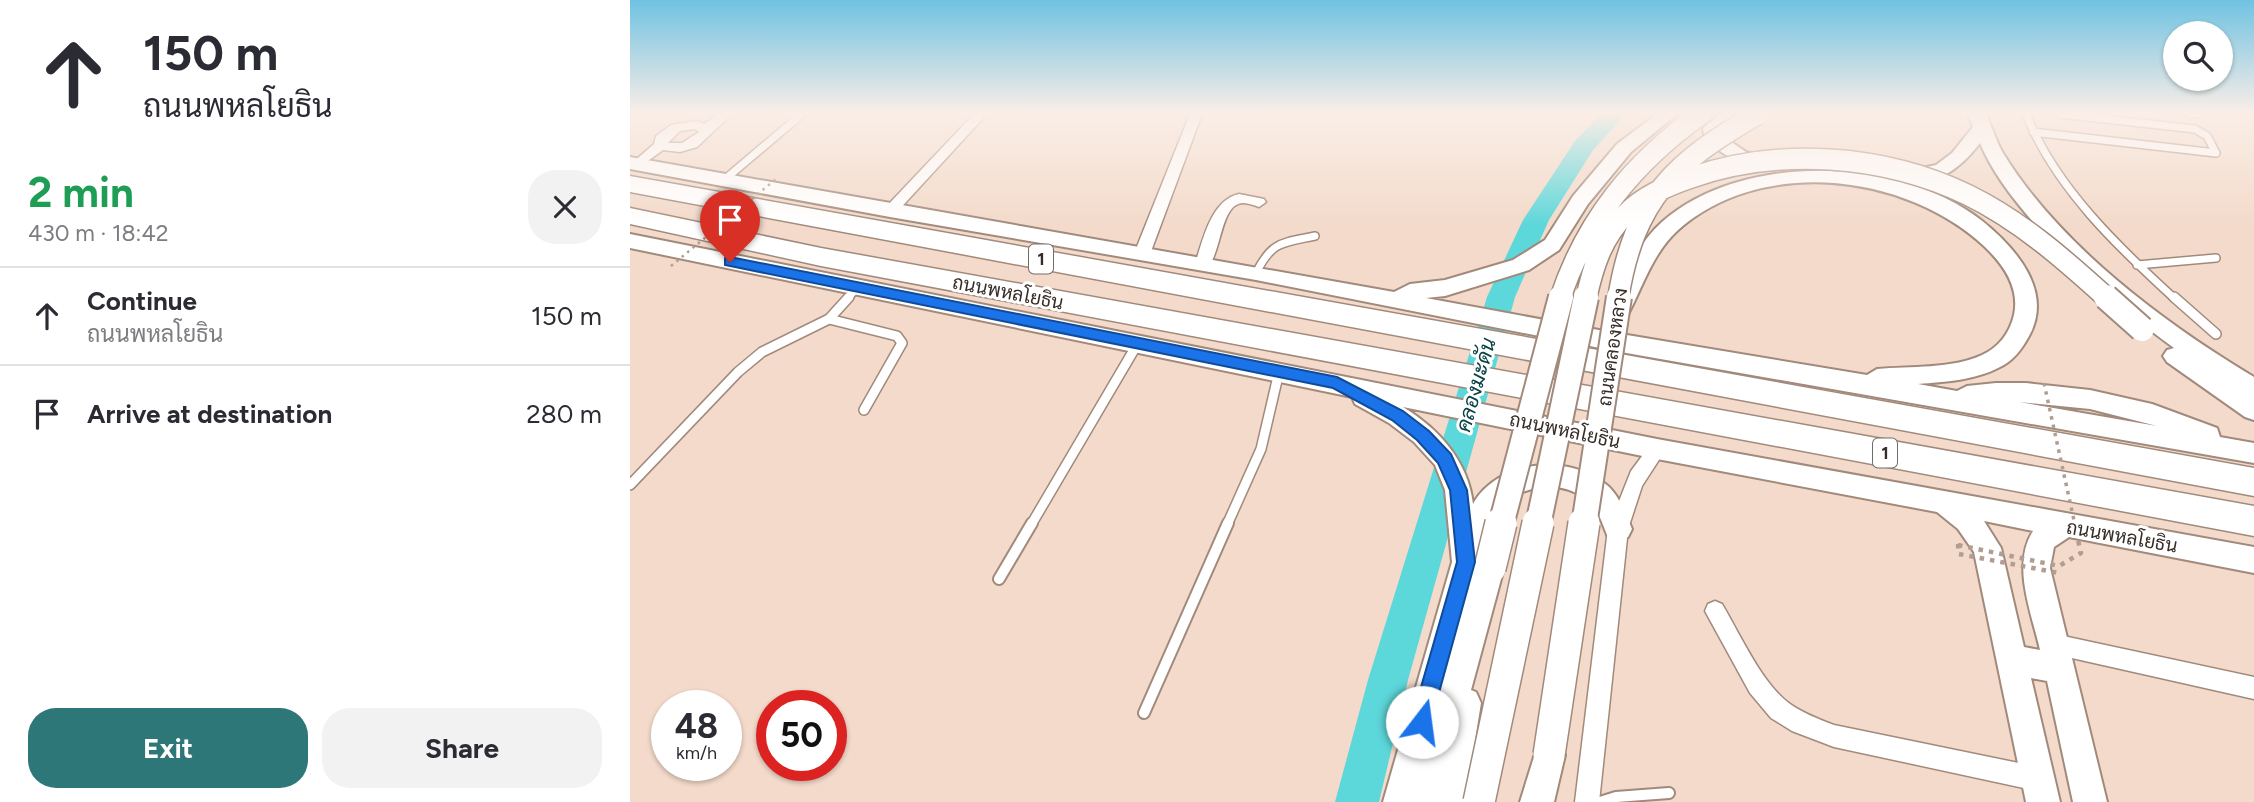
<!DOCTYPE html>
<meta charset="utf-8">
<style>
:root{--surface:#fff;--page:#f2f2f3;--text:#2b2b33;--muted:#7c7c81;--line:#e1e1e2;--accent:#2e7779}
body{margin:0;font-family:Figtree,Sarabun,sans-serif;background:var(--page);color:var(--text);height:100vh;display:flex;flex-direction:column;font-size:26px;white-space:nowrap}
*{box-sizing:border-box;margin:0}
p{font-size:23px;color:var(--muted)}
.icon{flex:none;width:38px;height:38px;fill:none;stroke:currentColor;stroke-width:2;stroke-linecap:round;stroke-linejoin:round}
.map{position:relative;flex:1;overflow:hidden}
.side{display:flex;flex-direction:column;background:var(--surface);width:630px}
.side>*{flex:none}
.top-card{background:#fff;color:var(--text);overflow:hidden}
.buttons{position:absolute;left:1533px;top:21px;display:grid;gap:14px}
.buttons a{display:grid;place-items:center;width:70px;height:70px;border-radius:50%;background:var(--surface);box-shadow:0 2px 5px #0004;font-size:35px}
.speed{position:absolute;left:21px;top:690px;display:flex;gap:14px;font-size:35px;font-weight:700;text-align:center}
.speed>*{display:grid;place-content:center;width:91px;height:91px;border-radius:50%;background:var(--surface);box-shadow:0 2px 5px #0004;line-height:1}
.speed small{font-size:18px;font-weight:400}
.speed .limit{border:10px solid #d22;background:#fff;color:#111}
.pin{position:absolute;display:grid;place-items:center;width:60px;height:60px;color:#fff;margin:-72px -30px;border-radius:50% 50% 50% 0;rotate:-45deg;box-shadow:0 0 7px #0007}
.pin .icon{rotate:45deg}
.me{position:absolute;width:77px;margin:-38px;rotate:15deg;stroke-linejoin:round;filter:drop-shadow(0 0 5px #0008)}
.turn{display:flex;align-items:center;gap:24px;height:147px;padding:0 28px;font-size:32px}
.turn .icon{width:91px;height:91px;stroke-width:2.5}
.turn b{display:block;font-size:49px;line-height:60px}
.round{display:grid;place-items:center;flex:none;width:74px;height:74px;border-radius:28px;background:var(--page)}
.head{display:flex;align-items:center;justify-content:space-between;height:119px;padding:0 28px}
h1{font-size:42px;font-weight:700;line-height:52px;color:#1e9e55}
.cta{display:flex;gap:14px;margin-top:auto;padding:14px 28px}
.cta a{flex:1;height:80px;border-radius:28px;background:var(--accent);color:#fff;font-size:28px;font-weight:700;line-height:80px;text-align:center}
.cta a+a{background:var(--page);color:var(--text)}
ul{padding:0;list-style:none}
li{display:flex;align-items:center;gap:21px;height:98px;padding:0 28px;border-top:2px solid var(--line)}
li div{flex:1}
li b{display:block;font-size:26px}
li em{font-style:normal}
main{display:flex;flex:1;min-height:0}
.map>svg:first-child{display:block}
</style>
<main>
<section class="side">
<div class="top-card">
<div class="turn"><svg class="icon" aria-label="ahead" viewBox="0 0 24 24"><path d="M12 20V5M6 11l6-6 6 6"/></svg><div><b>150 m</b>ถนนพหลโยธิน</div></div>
</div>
<div class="head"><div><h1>2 min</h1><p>430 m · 18:42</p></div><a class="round"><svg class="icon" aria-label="close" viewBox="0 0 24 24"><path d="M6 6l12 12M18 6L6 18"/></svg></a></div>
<ul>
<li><svg class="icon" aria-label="ahead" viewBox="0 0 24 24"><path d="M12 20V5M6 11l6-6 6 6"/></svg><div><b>Continue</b><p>ถนนพหลโยธิน</p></div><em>150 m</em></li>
<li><svg class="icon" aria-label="arrive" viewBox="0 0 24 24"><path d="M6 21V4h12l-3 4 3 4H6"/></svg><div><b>Arrive at destination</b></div><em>280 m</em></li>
</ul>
<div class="cta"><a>Exit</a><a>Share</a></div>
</section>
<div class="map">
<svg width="1624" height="802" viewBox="0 0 1624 802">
<rect width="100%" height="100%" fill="#f3daca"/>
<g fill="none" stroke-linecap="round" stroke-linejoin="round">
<!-- river -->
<path fill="#5cd7da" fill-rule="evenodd" d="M971,114h25l-33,36 -44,70 -34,77 -107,383 -29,122h-44l33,-122 119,-383 36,-77 52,-79z"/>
<!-- lane-far2 casing -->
<g stroke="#a18a7c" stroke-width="10">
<path id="lane-far2" d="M1396,114c29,73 92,133 149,185
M1559,114h8
M1403,132l183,21 -9,-17 -12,-7 -135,-15
M94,180l78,-66
M1507,265l79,-7
M626,273c16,-32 26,-30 59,-37
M217,299l11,-12"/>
</g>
<!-- lane-far1 casing -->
<g stroke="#a18a7c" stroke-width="12">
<path id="lane-far1" d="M1544,297l42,37
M199,319l68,17 5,7 -38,67
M0,485l108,-113 24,-20 67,-33 20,-22
M401,525l107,-182
M597,525l34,-76 18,-77"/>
</g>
<!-- lane casing -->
<g stroke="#a18a7c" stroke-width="14">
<path id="lane" d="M369,579l33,-56
M514,713l84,-190
M970,802l16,-5 53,-4"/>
</g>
<!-- street casing -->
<g stroke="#a18a7c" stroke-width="3">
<path id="street" d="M88,114h14l-35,33 -17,5 -17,-2 -25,18 -7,-4 23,-20 2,-8 15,-11 26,-4 7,3zM65,129l4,3 -17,11h-14l12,-12z
M344,114h13l-92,100h-10l-2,-3 2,-3z
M560,114h12l-52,140 -3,4h-10l-3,-4z
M609,194l25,5 2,3 -7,5c-5,-2 -12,-4 -17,-4 -24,2 -20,61 -39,66l-5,-1 -3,-4c8,-24 16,-64 44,-70z
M1027,442l6,2 3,5 -24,37 -14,43 -29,273h-24l33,-273 23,-58 20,-27z
M1085,601l7,3c18,30 40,80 68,100 13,9 28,15 44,21l204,42 8,4 4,8 -4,8 -8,4 -204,-44 -42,-16 -21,-13 -21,-25 -45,-82 3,-7z
M1424,634l200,43v22l-200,-45 -8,-3 -3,-7 3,-7z"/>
</g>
<!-- secondary casing -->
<g stroke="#a18a7c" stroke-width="4">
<path id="secondary" d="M1027,114h20l-46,38 -43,52 -29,46 -30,20 -84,26 -19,2 189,35 252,42 10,-6c33,-3 75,0 105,-14 16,-7 28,-22 32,-40 6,-28 -11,-51 -30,-69 -79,-73 -224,-90 -307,-15 -25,23 -35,58 -51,87l-8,2 -8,-2 -3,-6c15,-30 29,-67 55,-90 79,-70 237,-66 319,-2 34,27 73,71 48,116 -7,13 -16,25 -29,31 -24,13 -55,15 -82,17l39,7 10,-5 29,-3h30l64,7 62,14 65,24 3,9 34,6v20l-639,-112 -359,-71 -366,-63 -260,-48v-12l764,135 16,-8 35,-4 68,-20 32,-20 28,-44 44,-52zM1389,402l71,7 67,17z
M1090,114h20l-19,16v5l25,17 31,9 3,4 -3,4c-25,6 -53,-15 -72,-28l-2,-13z
M1338,114h18c6,13 10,27 17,39 56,92 161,170 251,224v43l-9,-3 -78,-55 -4,-6 4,-6 7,-2c-62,-45 -165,-134 -194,-205 -19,25 -47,47 -80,38l-3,-4 3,-4 36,-8 16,-12 21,-26z
M0,234l1027,205 597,108v26l-185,-36 -15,10 -4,21 57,234h-34l-26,-121 -16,-3 29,124h-34l-52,-250 -16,-23 -21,-17 -280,-53 -254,-52c36,22 65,54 70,97 25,-45 98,-51 135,-18 12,11 18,29 24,43l-4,8 -10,4 -10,-4c-5,-11 -8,-24 -17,-33 -25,-27 -74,-21 -95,9 -9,13 -10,31 -15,46l9,-4 10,4 4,9 -33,122 5,2 5,11 -16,99h-82l69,-240 -7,-72 -10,-25 -21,-23 -25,-19 -34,-19 -3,-7 -722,-149zM1354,521l49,10c-22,34 -1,83 7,119l-16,-3 -23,-99z
M919,739l11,5 5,11 -11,47h-34l18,-58z"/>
</g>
<!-- highway casing -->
<g stroke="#a18a7c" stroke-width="3">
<path id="highway" d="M0,176l1624,292v28l-1624,-304z
M0,208l191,40 1433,258v30l-1433,-270 -191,-42z"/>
</g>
<!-- path -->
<path stroke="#b19d91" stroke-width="4.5" stroke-dasharray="4.5 6" stroke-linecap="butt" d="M1328,544l1,10"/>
<!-- lane-far2 -->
<use href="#lane-far2" stroke="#fff" stroke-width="7"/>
<!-- lane-far1 -->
<use href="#lane-far1" stroke="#fff" stroke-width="9"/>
<!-- lane -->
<use href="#lane" stroke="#fff" stroke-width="10"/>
<!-- street -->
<use href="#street" fill="#fff" fill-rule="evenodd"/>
<!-- secondary -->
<use href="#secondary" fill="#fff" fill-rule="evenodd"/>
<!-- highway -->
<use href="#highway" fill="#fff" fill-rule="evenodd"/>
<!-- secondary-bridge-far2 casing -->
<g stroke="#a18a7c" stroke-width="23" stroke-linecap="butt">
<path id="secondary-bridge-far2" d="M930,299c26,-79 74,-137 141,-185
M956,299c7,-32 16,-62 40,-85 17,-18 41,-28 64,-36 88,-31 193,-24 278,17 53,26 97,65 140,104
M988,299c16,-100 56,-137 140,-185"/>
</g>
<!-- secondary-bridge-far1 casing -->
<g stroke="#a18a7c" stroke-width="28" stroke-linecap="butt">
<path id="secondary-bridge-far1" d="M1476,297l36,32
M871,525l60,-228
M908,525l48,-228
M954,525l35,-228"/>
</g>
<!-- secondary-bridge casing -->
<g stroke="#a18a7c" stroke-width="34" stroke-linecap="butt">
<path id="secondary-bridge" d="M860,568l11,-45
M919,755l35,-232
M849,802l59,-279"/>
</g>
<!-- path-bridge-far2 -->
<path stroke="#b19d91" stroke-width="2.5" stroke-dasharray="2.5 4.5" stroke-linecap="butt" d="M41,266l105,-87"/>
<!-- path-bridge-far1 -->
<path stroke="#b19d91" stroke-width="3.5" stroke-dasharray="3.5 5" stroke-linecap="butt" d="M1414,383l31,142"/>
<!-- path-bridge -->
<path stroke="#b19d91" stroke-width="4.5" stroke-dasharray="4.5 6" stroke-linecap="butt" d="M1328,545l101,21 22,-13 -7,-30
M1329,554l100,19"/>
<!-- secondary-bridge-far2 -->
<use href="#secondary-bridge-far2" stroke="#fff" stroke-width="20"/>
<!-- secondary-bridge-far1 -->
<use href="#secondary-bridge-far1" stroke="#fff" stroke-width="24"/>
<!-- secondary-bridge -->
<use href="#secondary-bridge" stroke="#fff" stroke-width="31"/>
</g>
<!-- sky -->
<linearGradient id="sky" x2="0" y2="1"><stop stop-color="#70c2e2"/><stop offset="0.5" stop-color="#faeee7"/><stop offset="1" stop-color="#faeee7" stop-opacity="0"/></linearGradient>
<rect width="1624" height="226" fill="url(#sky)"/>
<!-- route -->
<path fill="#1a73e8" stroke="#114b97" stroke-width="2" d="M100,257l607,120 66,34 26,20 22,23 16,36 8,72 -46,167 -7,3 -8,-3 -3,-7 46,-160 -7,-72 -12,-27 -21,-23 -25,-20 -59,-32 -608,-123v-7z"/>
<g text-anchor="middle" stroke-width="6" stroke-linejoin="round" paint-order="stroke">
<!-- shield labels -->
<g fill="#fff" stroke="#726c68" stroke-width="2">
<rect x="399" y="244.5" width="24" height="29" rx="5"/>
<rect x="1243" y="438.5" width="24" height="29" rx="5"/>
</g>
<g font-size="18" font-weight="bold" fill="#362d27">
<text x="411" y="265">1</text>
<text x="1255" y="459">1</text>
</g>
<!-- street labels -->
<g font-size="19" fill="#362d27" stroke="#fff">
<text transform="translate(378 292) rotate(11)" y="7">ถนนพหลโยธิน</text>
<text transform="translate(982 347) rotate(-82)" y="7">ถนนคลองหลวง</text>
<text transform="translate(935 430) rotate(12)" y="7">ถนนพหลโยธิน</text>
<text transform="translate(1492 536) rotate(10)" y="7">ถนนพหลโยธิน</text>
</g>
<!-- water labels -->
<g font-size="21" font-style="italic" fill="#084244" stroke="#fff">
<text transform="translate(846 385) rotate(-74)" y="7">คลองมะดัน</text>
</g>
</g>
</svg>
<div class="buttons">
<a><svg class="icon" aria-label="search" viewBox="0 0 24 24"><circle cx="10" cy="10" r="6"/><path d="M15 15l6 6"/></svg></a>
</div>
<div class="speed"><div>48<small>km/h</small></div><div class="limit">50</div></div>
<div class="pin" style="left:100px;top:262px;background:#d93025"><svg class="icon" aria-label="arrive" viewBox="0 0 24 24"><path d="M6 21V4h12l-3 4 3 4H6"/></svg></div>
<svg class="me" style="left:792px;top:722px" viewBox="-20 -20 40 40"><circle r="19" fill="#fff"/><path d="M0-13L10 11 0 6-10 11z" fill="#1a73e8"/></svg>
</div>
</main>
